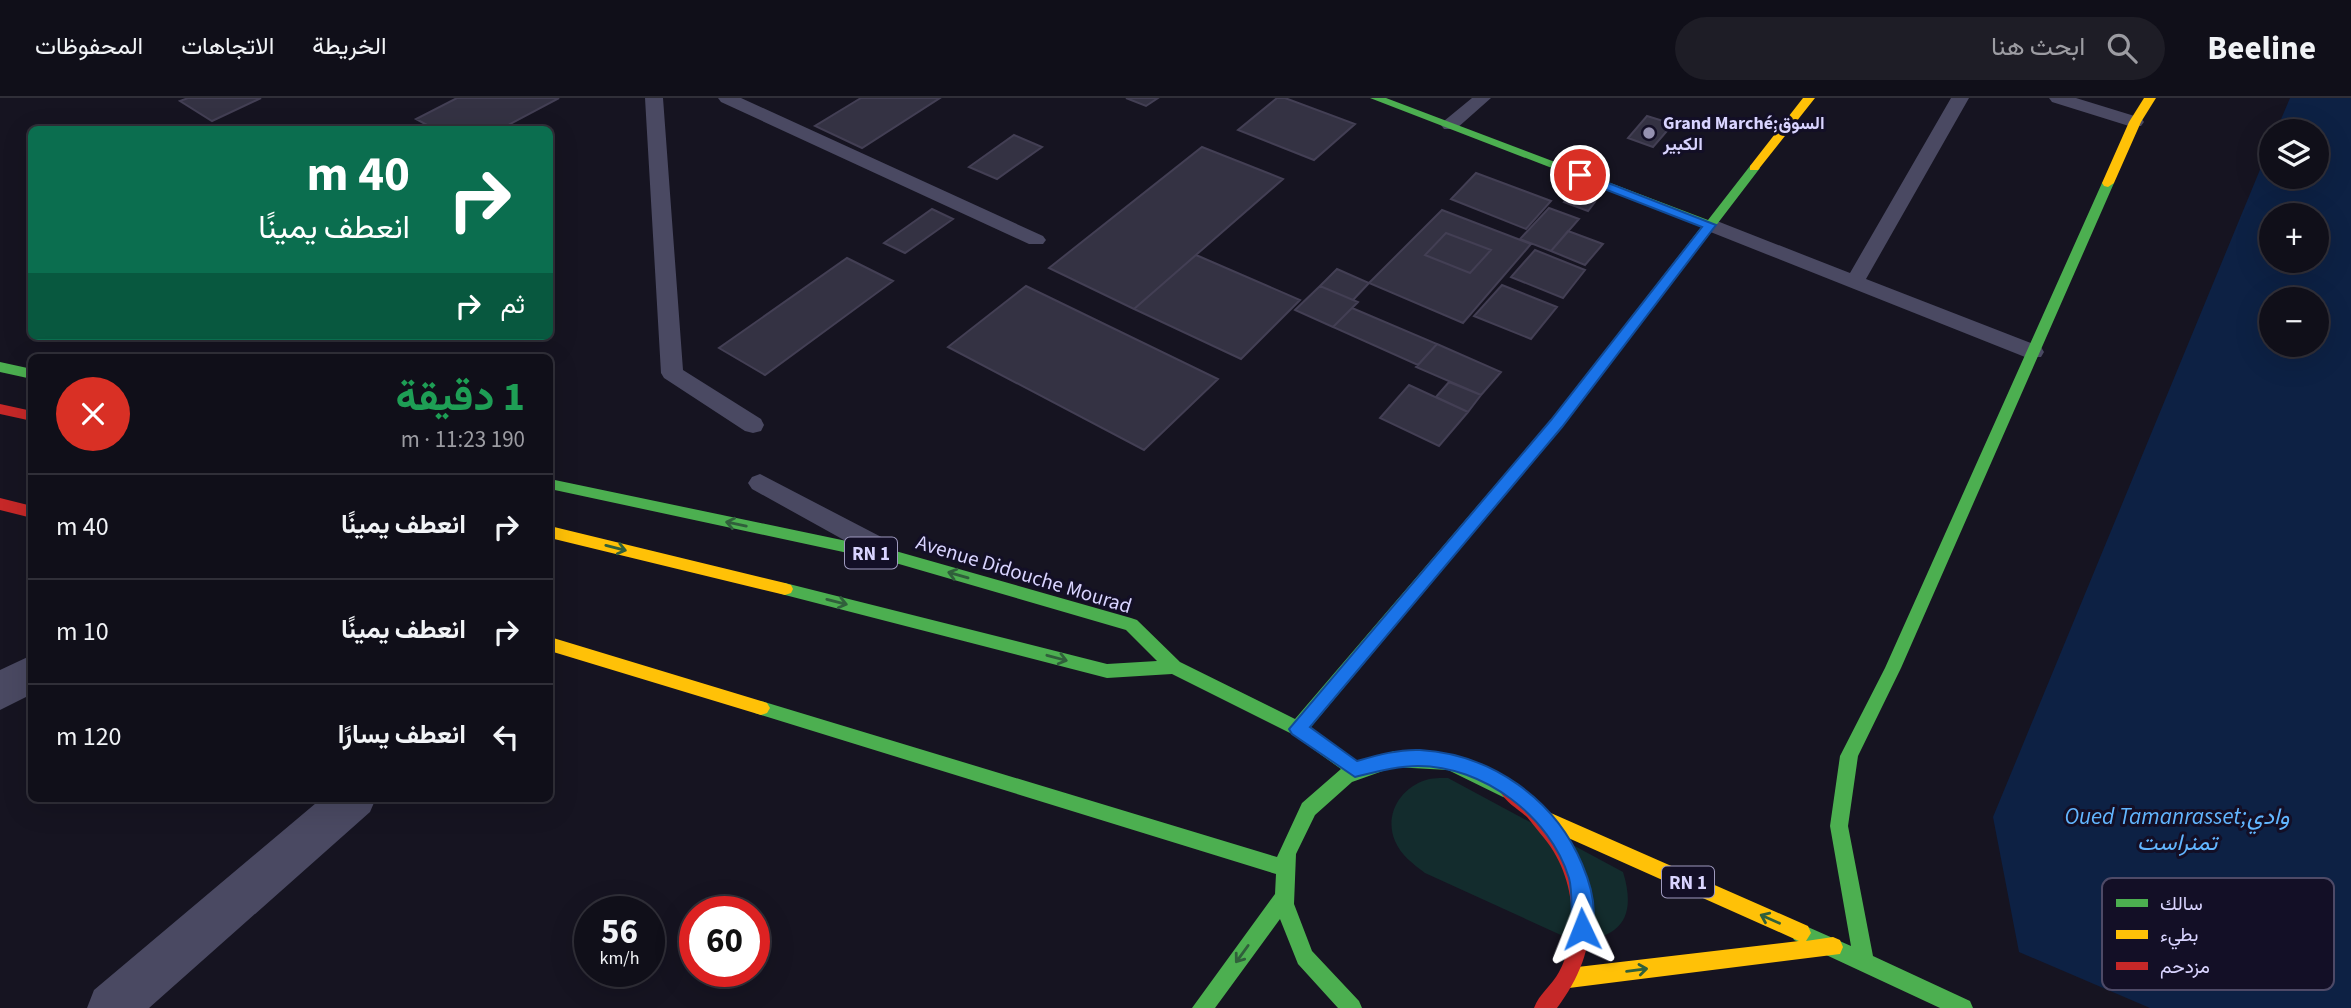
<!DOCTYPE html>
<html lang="ar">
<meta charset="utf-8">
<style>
:root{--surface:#100f19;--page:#1e1d26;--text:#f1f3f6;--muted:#9c9ca2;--line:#302f38}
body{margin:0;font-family:"Source Sans 3",Vazirmatn,sans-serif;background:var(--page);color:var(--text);direction:rtl;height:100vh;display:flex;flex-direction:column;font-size:26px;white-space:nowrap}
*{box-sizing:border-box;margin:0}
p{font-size:23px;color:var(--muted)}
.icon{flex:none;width:38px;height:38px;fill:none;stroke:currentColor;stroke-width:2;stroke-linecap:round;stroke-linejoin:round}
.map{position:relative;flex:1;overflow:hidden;direction:ltr}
.side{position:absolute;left:28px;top:256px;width:525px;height:448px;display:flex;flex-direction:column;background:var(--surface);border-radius:10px;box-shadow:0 7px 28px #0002,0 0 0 2px var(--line);direction:rtl}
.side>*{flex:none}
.top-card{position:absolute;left:28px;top:28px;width:525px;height:214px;border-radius:10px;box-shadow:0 7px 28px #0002,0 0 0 2px var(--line);direction:rtl;background:#0b6e4f;color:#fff;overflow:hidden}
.fabs{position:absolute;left:2259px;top:21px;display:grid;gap:14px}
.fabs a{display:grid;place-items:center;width:70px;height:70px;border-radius:50%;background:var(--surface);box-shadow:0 7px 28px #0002,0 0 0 2px var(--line);font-size:35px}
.speed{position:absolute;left:574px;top:798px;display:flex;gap:14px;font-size:35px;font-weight:700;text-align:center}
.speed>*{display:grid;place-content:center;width:91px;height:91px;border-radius:50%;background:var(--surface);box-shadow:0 7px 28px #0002,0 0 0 2px var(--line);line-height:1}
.speed small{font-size:18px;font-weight:400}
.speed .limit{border:10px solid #d22;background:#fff;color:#111}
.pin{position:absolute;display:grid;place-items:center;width:60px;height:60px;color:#fff;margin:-30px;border:4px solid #fff;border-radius:50%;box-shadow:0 2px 7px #0007}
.me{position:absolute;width:77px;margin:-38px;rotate:358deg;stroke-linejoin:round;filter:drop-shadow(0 0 5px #0008)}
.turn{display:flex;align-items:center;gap:24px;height:147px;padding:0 28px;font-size:32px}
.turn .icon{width:91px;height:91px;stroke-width:2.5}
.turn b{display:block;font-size:49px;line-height:60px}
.then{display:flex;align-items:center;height:66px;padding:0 28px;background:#0003;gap:14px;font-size:26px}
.round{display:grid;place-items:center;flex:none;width:74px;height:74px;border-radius:37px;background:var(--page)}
.overview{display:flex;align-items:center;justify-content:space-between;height:119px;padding:0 28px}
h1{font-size:42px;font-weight:700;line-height:52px;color:#1e9e55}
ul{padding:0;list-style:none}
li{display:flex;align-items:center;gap:21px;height:105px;padding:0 28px;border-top:2px solid var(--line)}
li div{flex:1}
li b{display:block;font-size:26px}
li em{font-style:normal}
header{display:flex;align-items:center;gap:42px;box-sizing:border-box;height:98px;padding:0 35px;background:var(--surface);border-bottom:2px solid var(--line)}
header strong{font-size:33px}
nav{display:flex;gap:38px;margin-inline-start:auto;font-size:24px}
.search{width:490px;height:63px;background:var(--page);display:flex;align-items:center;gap:18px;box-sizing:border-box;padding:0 24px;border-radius:38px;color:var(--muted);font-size:26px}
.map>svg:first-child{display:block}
</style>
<header>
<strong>Beeline</strong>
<div class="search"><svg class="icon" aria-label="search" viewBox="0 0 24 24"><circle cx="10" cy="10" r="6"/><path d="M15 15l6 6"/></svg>ابحث هنا</div>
<nav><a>الخريطة</a><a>الاتجاهات</a><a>المحفوظات</a></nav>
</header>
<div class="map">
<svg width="2351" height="910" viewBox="0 0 2351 910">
<rect width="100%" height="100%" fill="#161421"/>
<!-- green -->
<path fill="#132c2d" d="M1448,680l175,94c14,45 -2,67 -49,69l-149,-68c-12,-9 -24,-18 -30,-32 -11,-26 5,-53 31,-61 6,-2 15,-2 22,-2z"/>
<!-- water -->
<path fill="#0d2144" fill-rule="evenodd" d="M2290,0h61v910h-201l-131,-56 -26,-135 278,-674 1,34h45v-46h-41zM2272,117h45v46h-45zM2272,201h45v46h-45z"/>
<!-- building -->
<path fill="#343243" stroke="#433f54" stroke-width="2" d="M188,0h73l-49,23 -32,-20z
M457,0h102l-60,32h-63l-20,-11z
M861,0h79l-78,50 -47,-22z
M1126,0h32l-12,8z
M1277,0h8l70,26 -41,36 -76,-30z
M1647,18l26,8 -20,23 -25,-9z
M1014,37l28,12 -45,32 -28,-12z
M1202,49l81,32 -149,130 -85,-41z
M1476,75l75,28 -25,28 -75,-30z
M1572,95l23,9 -7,9 -24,-9z
M1549,110l30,11 -28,32 -31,-12z
M932,111l21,10 -48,34 -21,-10z
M1442,112l89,34 -68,79 -94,-40z
M1568,133l35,13 -18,21 -34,-14z
M1446,135l45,17 -21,23 -45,-18z
M1535,152l50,20 -22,28 -52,-21z
M1196,157l104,45 -59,59 -107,-50z
M847,160l46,23 -128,94 -46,-27z
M1337,171l32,14 -16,17 -33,-14z
M1502,187l55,22 -26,32 -57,-23z
M1026,188l192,93 -74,71 -196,-103z
M1320,188l38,16 -25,25 -38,-17z
M1352,210l85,36 -19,21 -85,-38z
M1437,246l64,28 -20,23 -65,-28z
M1449,284l32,13 -13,17 -32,-15z
M1409,287l59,27 -29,34 -59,-28z"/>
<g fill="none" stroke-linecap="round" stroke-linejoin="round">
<!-- lane -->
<path fill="#4a4962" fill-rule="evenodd" d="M645,0h18l20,272 78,49 3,6 -3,6 -8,2 -8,-2 -81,-53 -3,-5z
M718,0h23l302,138 3,4 -3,4h-14l-308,-142z
M1472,0h19l-35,31h-12l-3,-4 3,-4z
M1951,0h18l-103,181 175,68 3,5 -3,5h-16l-322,-128 -3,-4 3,-4h14l133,52z
M2049,0h27l65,20 3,4 -3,4h-12l-77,-24z
M760,376l129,67 3,7 -3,7 -9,2 -9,-2 -119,-66 -4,-6 4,-6z"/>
<!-- street -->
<path fill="#4a4962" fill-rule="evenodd" d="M32,557v39l-32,16v-40z
M322,700h54l-6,14 -221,196h-62l7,-18z"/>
<!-- fast -->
<path fill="#4caf50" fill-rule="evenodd" d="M1370,0h16l322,122 42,-54 4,-2 6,4 -198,259 -252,301 50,35 34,-12 56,4 65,30 3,6 -3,6 -6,2 -6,-2 -55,-27 -54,-3 -42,15 -37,33 -19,39 -2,50 18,47 47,50 3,7h-24l-40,-44 -18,-45 -65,89h-23l83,-114 1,-20 -515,-159 -6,-2 -3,-5 3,-5 6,-2 516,156 25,-54 39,-34 -49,-35 -120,-60 -65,4 -322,-83 -6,-2 -2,-4 2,-4 6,-2 322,81 50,-3 -31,-31 -227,-66 -349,-75v-10l349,73 232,66 6,2 43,42 115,57 257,-300 150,-193z
M2108,81l6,4 -213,485 -43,88 -10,70 25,130 97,45 3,7h-33l-146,-68 -3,-7 3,-7 7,-2 50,22 -21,-120 10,-70 45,-88 217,-485z
M0,264l32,7v10l-32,-7z"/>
<!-- slow -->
<path fill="#ffc107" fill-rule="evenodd" d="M1803,0h12l-57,72h-8v-4z
M2144,0h12l-15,24 -27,61 -6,4 -4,-1 -2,-3 27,-61z
M550,428l235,57 6,2 2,4 -2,4 -6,2 -235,-57z
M550,539l211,64 6,2 3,5 -3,5 -6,2 -211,-64z
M1544,712l264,116 3,7 -5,8 27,-4 7,3 3,7 -3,7 -271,34 -7,-3 -3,-7 3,-7 7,-3 230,-27 -262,-117 -2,-6 2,-6z"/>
<!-- jam -->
<path fill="#c62828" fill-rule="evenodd" d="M0,306l32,7v10l-32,-7z
M0,400l32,8v12l-32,-8z
M1509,685c16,6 30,22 41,34 50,60 55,128 7,191h-23c5,-14 18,-23 25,-36 22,-41 15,-98 -15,-134 -5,-6 -11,-14 -17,-21 -9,-8 -22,-15 -27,-26l3,-6z"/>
</g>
<!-- one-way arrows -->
<defs><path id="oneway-shaft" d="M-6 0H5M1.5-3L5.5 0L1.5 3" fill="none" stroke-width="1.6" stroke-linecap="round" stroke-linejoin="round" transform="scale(1.75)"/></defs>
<g stroke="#305f3b">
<use href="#oneway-shaft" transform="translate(736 426) rotate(-168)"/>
<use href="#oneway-shaft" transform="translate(616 450) rotate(14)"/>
<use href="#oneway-shaft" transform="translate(958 477) rotate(-164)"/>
<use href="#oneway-shaft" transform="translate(837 504) rotate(14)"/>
<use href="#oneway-shaft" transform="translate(1057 560) rotate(15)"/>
<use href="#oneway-shaft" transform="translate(1770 821) rotate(-156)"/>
<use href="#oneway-shaft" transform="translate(1242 856) rotate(126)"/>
<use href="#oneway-shaft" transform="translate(1637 872) rotate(-7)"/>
</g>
<!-- route -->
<path fill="#1a73e8" stroke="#114b97" stroke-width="2" d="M1580,74l136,53 -154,202 -252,300 47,34c21,-6 42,-12 63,-11 71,4 135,49 162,114 9,21 17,50 7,72l-7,3 -7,-3c-6,-13 -1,-40 -6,-58 -19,-62 -86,-112 -151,-112 -21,0 -42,6 -63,11l-63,-43 -3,-5 262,-309 151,-193 -126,-49 -2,-3z"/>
<!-- markers -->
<circle fill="#9591b1" stroke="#130f26" stroke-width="2.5" cx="1649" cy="35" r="7"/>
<g text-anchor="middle" stroke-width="6" stroke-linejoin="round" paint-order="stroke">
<!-- far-poi labels -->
<g font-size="18" font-weight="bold" fill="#d9d4ff" stroke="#130f26" text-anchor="start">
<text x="1663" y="31">Grand Marché;السوق<tspan x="1663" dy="21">الكبير</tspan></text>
</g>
<!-- shield labels -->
<g fill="#130f26" stroke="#9e99be" stroke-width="2">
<rect x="845" y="439.5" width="52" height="31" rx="5"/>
<rect x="1662" y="768.5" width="52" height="31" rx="5"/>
</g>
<g font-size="19" font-weight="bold" fill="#d9d4ff">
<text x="871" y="462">RN 1</text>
<text x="1688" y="791">RN 1</text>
</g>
<!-- street labels -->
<g font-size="21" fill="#d9d4ff" stroke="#130f26">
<text transform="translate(1024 476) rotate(17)" y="7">Avenue Didouche Mourad</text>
</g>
<!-- water labels -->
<g font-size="23" font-style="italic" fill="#62b6ff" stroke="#130f26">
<text x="2177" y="726">Oued Tamanrasset;وادي<tspan x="2177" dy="26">تمنراست</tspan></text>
</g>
</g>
<!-- legend -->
<rect x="2102" y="780" width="232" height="112" rx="10" fill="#130f26" stroke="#4e4a67" stroke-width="2"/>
<rect x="2116" y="801" width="32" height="8" fill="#4caf50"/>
<rect x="2116" y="832" width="32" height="9" fill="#ffc107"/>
<rect x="2116" y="864" width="32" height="8" fill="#c62828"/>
<g font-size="19" fill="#d9d4ff">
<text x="2160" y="812">سالك</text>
<text x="2160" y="843">بطيء</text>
<text x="2160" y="875">مزدحم</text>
</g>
</svg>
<div class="fabs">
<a><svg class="icon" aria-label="layers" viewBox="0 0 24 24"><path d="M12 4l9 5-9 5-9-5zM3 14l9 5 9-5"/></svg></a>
<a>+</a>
<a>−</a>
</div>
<div class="speed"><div>56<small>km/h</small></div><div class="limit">60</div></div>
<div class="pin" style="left:1580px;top:77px;background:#d93025"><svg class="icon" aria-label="arrive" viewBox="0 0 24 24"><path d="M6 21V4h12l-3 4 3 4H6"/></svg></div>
<svg class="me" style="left:1582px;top:831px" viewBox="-20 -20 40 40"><path d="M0-17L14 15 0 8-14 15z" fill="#1a73e8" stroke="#fff" stroke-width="4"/></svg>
<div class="top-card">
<div class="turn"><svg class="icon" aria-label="right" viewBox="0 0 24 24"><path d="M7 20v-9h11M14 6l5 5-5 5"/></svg><div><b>40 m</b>انعطف يمينًا</div></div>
<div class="then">ثم<svg class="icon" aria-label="right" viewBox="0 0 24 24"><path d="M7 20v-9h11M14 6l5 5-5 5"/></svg></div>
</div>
<section class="side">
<div class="overview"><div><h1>1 دقيقة</h1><p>190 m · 11:23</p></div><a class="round" style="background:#d93025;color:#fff"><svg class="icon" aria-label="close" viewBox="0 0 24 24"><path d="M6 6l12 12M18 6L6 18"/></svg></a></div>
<ul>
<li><svg class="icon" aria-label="right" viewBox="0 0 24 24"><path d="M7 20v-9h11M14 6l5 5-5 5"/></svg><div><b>انعطف يمينًا</b></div><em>40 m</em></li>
<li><svg class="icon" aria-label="right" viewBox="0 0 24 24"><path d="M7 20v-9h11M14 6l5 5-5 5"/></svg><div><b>انعطف يمينًا</b></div><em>10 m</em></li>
<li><svg class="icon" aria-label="left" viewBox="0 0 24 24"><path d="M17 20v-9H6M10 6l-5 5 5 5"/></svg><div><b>انعطف يسارًا</b></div><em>120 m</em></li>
</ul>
</section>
</div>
